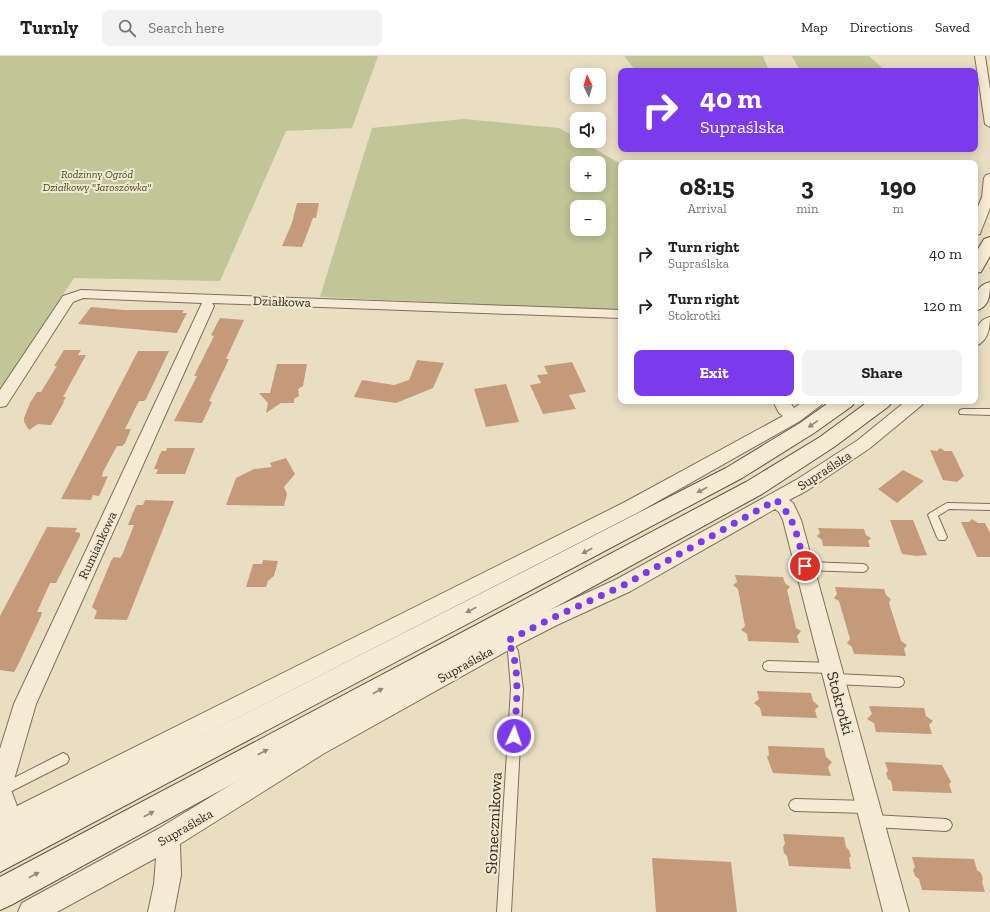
<!DOCTYPE html>
<meta charset="utf-8">
<style>
:root{--surface:#fff;--page:#f2f2f2;--text:#222;--muted:#767676;--line:#e0e0e0;--accent:#7c3aed}
body{margin:0;font-family:"Zilla Slab",serif;background:var(--page);color:var(--text);height:100vh;display:flex;flex-direction:column;font-size:15px;white-space:nowrap}
*{box-sizing:border-box;margin:0}
p{font-size:13px;color:var(--muted)}
.icon{flex:none;width:22px;height:22px;fill:none;stroke:currentColor;stroke-width:2;stroke-linecap:round;stroke-linejoin:round}
.map{position:relative;flex:1;overflow:hidden}
.sheet{position:absolute;left:618px;top:104px;width:360px;height:244px;display:flex;flex-direction:column;background:var(--surface);border-radius:8px;box-shadow:0 2px 10px #0003}
.sheet>*{flex:none}
.top-card{position:absolute;left:618px;top:12px;width:360px;height:84px;border-radius:8px;box-shadow:0 2px 10px #0003;background:#7c3aed;color:#fff;overflow:hidden}
.needle{width:26px;rotate:355deg}
.buttons{position:absolute;left:570px;top:12px;display:grid;gap:8px}
.buttons a{display:grid;place-items:center;width:36px;height:36px;border-radius:8px;background:var(--surface);box-shadow:0 2px 10px #0003;font-size:20px}
.pin{position:absolute;display:grid;place-items:center;width:34px;height:34px;color:#fff;margin:-17px;border:2px solid #fff;border-radius:50%;box-shadow:0 1px 4px #0007}
.me{position:absolute;width:44px;margin:-22px;rotate:3deg;stroke-linejoin:round;filter:drop-shadow(0 0 3px #0008)}
.turn{display:flex;align-items:center;gap:14px;height:84px;padding:0 16px;font-size:18px}
.turn .icon{width:52px;height:52px;stroke-width:2.5}
.turn b{display:block;font-size:28px;line-height:34px}
.eta{display:flex;justify-content:space-evenly;align-items:center;height:68px;text-align:center}
.eta b{font-size:24px;font-weight:800;line-height:28px}
.action{display:flex;gap:8px;margin-top:auto;padding:8px 16px}
.action a{flex:1;height:46px;border-radius:8px;background:var(--accent);color:#fff;font-size:16px;font-weight:800;line-height:46px;text-align:center}
.action a+a{background:var(--page);color:var(--text)}
ul{padding:0;list-style:none}
li{display:flex;align-items:center;gap:12px;height:52px;padding:0 16px}
li div{flex:1}
li b{display:block;font-size:15px}
li em{font-style:normal}
header{display:flex;align-items:center;gap:24px;box-sizing:border-box;height:56px;padding:0 20px;background:var(--surface);border-bottom:1px solid var(--line)}
header strong{font-size:19px}
nav{display:flex;gap:22px;margin-inline-start:auto;font-size:14px}
.search{width:280px;height:36px;background:var(--page);display:flex;align-items:center;gap:10px;box-sizing:border-box;padding:0 14px;border-radius:8px;color:var(--muted);font-size:15px}
.map>svg:first-child{display:block}
</style>
<header>
<strong>Turnly</strong>
<div class="search"><svg class="icon" aria-label="search" viewBox="0 0 24 24"><circle cx="10" cy="10" r="6"/><path d="M15 15l6 6"/></svg>Search here</div>
<nav><a>Map</a><a>Directions</a><a>Saved</a></nav>
</header>
<div class="map">
<svg width="990" height="856" viewBox="0 0 990 856">
<rect width="100%" height="100%" fill="#e9ddc2"/>
<!-- green -->
<path fill="#c0c697" fill-rule="evenodd" d="M0,0h378l-26,72 -66,3 -66,150 -146,-3 -74,112z
M624,0h139l6,15h-133z
M792,0h77l17,15h-86z
M464,63l95,9 18,10v3h4l40,23v147l-301,-14 52,-169zM577,107h22v22h-22zM577,151h22v22h-22z"/>
<!-- building -->
<path fill="#c49a7b" d="M297,147h22l-3,15h-3l-11,29 -20,-1 10,-23z
M91,251l33,3h60l-2,3h5l-10,20 -99,-9z
M220,262l24,2 -18,39h3l-20,42 3,1 -10,21 -28,-2 23,-45h-3l20,-40 -3,-1z
M64,294h17l-3,5h8l-23,42h3l-3,5h1l-13,23 -13,-1 -9,6 -5,-8v-4l6,-15 7,-11h4l16,-26h-3z
M138,295h31l-23,48 -2,2h-5l-14,28h6l-6,14 -3,3h-5l-14,26 -1,5 6,-1 -7,16 -2,4 -6,-1 -2,5 -30,-1z
M417,304l27,3 -11,25 -37,15 -42,-6 8,-17 32,5 15,-5z
M572,306l14,30 -17,3 7,14 -33,5 -13,-29 11,-2 -4,-8 11,-1 -4,-8z
M277,308h30l-4,22 -5,3 1,7 -5,3v4h-13l-15,10 2,-10 -9,-10h11z
M506,328l13,38 -33,5 -12,-38z
M167,392h28l-10,26h-29l2,-5h-4l6,-15 2,-3h4z
M940,392l5,3h7l12,25 -7,6 -14,-2 -13,-30 7,1z
M286,402l9,16 -11,13 3,7 -3,12 -58,-1 10,-27 18,-9 18,-2 -2,-4z
M903,414l21,11 -27,22 -19,-14z
M145,444l29,1 -47,119 -33,-1 3,-8 -5,-4 19,-46 3,-4 6,1 3,-5 11,-28h-6l7,-17 2,-3h6z
M972,463l6,4h7l5,10v24h-13l-16,-35h8z
M890,464h23l14,35 -10,1 -15,-2z
M47,471l30,1 -2,4 5,1v3l-24,47h-6l-13,29h5l-1,4 -24,51 -3,5 -14,-2v-54z
M818,472l46,1 2,6 5,3 -3,3 2,6 -47,-1 -1,-6 -5,-4 3,-3z
M263,504l15,1 -4,15 -6,5 -2,6h-20l7,-23h9z
M735,519l48,2 2,6 5,4 -3,3 9,38 5,3 -4,5 2,7 -51,-2 -1,-7 -6,-4 4,-4 -7,-37 -5,-4 4,-3z
M835,531l49,2 2,6 5,4 -2,4 12,38 6,4 -3,4 2,7 -52,-2 -2,-7 -5,-4 3,-4 -11,-38 -5,-3 3,-4z
M757,635l54,2 2,8 6,5 -4,4 2,8 -55,-2 -2,-8 -6,-5 5,-4z
M869,650l55,2 2,8 7,5 -4,4 3,9 -56,-2 -2,-9 -7,-4 5,-5z
M768,690l56,2 2,9 6,5 -4,5 3,9 -58,-3 -6,-16 2,-2z
M885,706l57,3 9,17 -2,2 3,9 -59,-2 -2,-10 -3,-2 -2,-6 2,-2z
M783,778l61,3 2,10 3,3 2,6 -2,2 2,11 -62,-3 -2,-10 -3,-3 -1,-6 2,-3z
M912,801l62,2 3,11 4,3 2,6 -1,3 3,10 -63,-2 -3,-11 -4,-3 -2,-6 2,-3z
M652,802l79,4 6,50h-81z"/>
<g fill="none" stroke-linecap="round" stroke-linejoin="round">
<!-- service casing -->
<g stroke="#816f5b" stroke-width="2">
<path id="service" d="M963,353h27v6l-30,-1 -1,-2 1,-2z
M947,447l43,1v6l-41,-1 -11,7 9,21 -2,3h-6l-2,-3 -9,-22 2,-2z
M805,506l58,2 3,1 2,3 -2,3 -3,1 -58,-2 -3,-1 -2,-3 2,-3z
M507,581l4,1 7,13 5,38 -12,223h-14l14,-223 -3,-37 -6,-11 1,-3z
M768,605l64,2 4,2 1,3 -1,3 -4,2 -64,-2 -4,-2 -1,-3 1,-3z
M835,618l64,3 4,2 1,3 -1,3 -4,2 -64,-3 -4,-2 -1,-3 1,-3z
M63,697l4,2 2,4 -2,4 -67,34v-12z
M795,743l72,2 4,2 2,4 -2,4 -4,2 -72,-2 -4,-2 -2,-4 2,-4z
M873,759l73,4 4,2 2,4 -2,4 -4,2 -73,-4 -4,-2 -2,-4 2,-4z"/>
</g>
<!-- minor casing -->
<g stroke="#816f5b" stroke-width="2">
<path id="minor" d="M975,0h10l5,33v38l-5,-3z
M990,118v34l-9,23 -1,3 -5,1v-21l7,-17 2,-19 2,-3z
M81,234l540,20v8l-409,-15 2,3 -178,398 -25,86 6,16 608,-304 158,-86 -4,-3 -6,-12h16l5,7 10,-7h19l-2,4 -21,16 -161,91 -639,328v-91l14,-45 188,-401 -119,-5 -10,4 -67,104 -6,1v-17l61,-91 2,-3z
M990,261c0,11 -2,25 -15,29 0,-12 1,-26 15,-29z
M906,345h18l-2,4 -52,43 -62,42 -19,10 4,3 8,17 108,392h-26l-100,-392 -4,-8 -4,-3 -144,82 -74,34 -43,22 -191,107 -143,90 1,31 -7,37h-26l6,-28 2,-26 -99,54h-39l4,-9 136,-74 149,-91 193,-103 43,-22 74,-34 179,-99 62,-40z"/>
</g>
<!-- secondary casing -->
<g stroke="#63513e" stroke-width="2">
<path id="secondary" d="M990,181v19l-9,16 -6,1v-19l9,-15z
M990,226c0,13 0,25 -15,29 0,-13 -1,-25 15,-29z
M831,345h24l-3,5 -38,27 -72,45 -742,394v-33l726,-371 74,-45z
M869,345h23l-3,5 -55,41 -72,47 -751,411 -11,5v-33l746,-395 74,-45z"/>
</g>
<!-- service -->
<use href="#service" fill="#f5ebd4" fill-rule="evenodd"/>
<!-- minor -->
<use href="#minor" fill="#f5ebd4" fill-rule="evenodd"/>
<!-- secondary -->
<use href="#secondary" fill="#f5ebd4" fill-rule="evenodd"/>
</g>
<!-- one-way arrows -->
<defs><path id="oneway-solid" d="M-6-.8H1V-3.2L6.5 0L1 3.2V.8H-6Z"/></defs>
<g fill="#948a79">
<use href="#oneway-solid" transform="translate(813 368) rotate(145)"/>
<use href="#oneway-solid" transform="translate(702 434) rotate(152)"/>
<use href="#oneway-solid" transform="translate(587 495) rotate(153)"/>
<use href="#oneway-solid" transform="translate(471 554) rotate(153)"/>
<use href="#oneway-solid" transform="translate(378 635) rotate(-28)"/>
<use href="#oneway-solid" transform="translate(263 696) rotate(-28)"/>
<use href="#oneway-solid" transform="translate(149 758) rotate(-28)"/>
<use href="#oneway-solid" transform="translate(34 819) rotate(-28)"/>
</g>
<g fill="none" stroke-linecap="round" stroke-linejoin="round">
<!-- route -->
<path stroke="#7c3aed" stroke-width="7" stroke-dasharray="0 12.6" d="M514,680c2,-25 8,-74 -7,-95l43,-22 74,-34 152,-85c20,18 22,41 29,66"/>
</g>
<g text-anchor="middle" stroke-width="4" stroke-linejoin="round" paint-order="stroke">
<!-- far-park labels -->
<g font-size="11" font-style="italic" fill="#434d26" stroke="#f1e8d1">
<text x="97" y="122">Rodzinny Ogród<tspan x="97" dy="13">Działkowy "Jaroszówka"</tspan></text>
</g>
<!-- street labels -->
<g font-size="13" fill="#32281e" stroke="#f1e8d1">
<text transform="translate(282 245) rotate(2)" y="5">Działkowa</text>
<text transform="translate(824 414) rotate(-33)" y="5">Supraślska</text>
<text transform="translate(97 489) rotate(-65)" y="5">Rumiankowa</text>
<text transform="translate(465 608) rotate(-29)" y="5">Supraślska</text>
<text transform="translate(185 771) rotate(-30)" y="5">Supraślska</text>
</g>
<!-- near-street labels -->
<g font-size="16" fill="#32281e" stroke="#f1e8d1">
<text transform="translate(841 647) rotate(75)" y="6">Stokrotki</text>
<text transform="translate(493 767) rotate(-87)" y="6">Słonecznikowa</text>
</g>
</g>
</svg>
<div class="buttons">
<a><svg class="needle" viewBox="-14 -14 28 28"><path d="M0-13l5 13h-10z" fill="#e53935"/><path d="M0 13l5-13h-10z" fill="#767676"/></svg></a>
<a><svg class="icon" aria-label="sound" viewBox="0 0 24 24"><path d="M4 9h4l5-4v14l-5-4H4zM17 9q2 3 0 6"/></svg></a>
<a>+</a>
<a>−</a>
</div>
<div class="pin" style="left:805px;top:510px;background:#d93025"><svg class="icon" aria-label="arrive" viewBox="0 0 24 24"><path d="M6 21V4h12l-3 4 3 4H6"/></svg></div>
<svg class="me" style="left:514px;top:680px" viewBox="-20 -20 40 40"><circle r="17" fill="#7c3aed" stroke="#fff" stroke-width="3"/><path d="M0-11L8 9 0 5-8 9z" fill="#fff"/></svg>
<div class="top-card">
<div class="turn"><svg class="icon" aria-label="right" viewBox="0 0 24 24"><path d="M7 20v-9h11M14 6l5 5-5 5"/></svg><div><b>40 m</b>Supraślska</div></div>
</div>
<section class="sheet">
<div class="eta">
<div><b>08:15</b><p>Arrival</p></div>
<div><b>3</b><p>min</p></div>
<div><b>190</b><p>m</p></div>
</div>
<ul>
<li><svg class="icon" aria-label="right" viewBox="0 0 24 24"><path d="M7 20v-9h11M14 6l5 5-5 5"/></svg><div><b>Turn right</b><p>Supraślska</p></div><em>40 m</em></li>
<li><svg class="icon" aria-label="right" viewBox="0 0 24 24"><path d="M7 20v-9h11M14 6l5 5-5 5"/></svg><div><b>Turn right</b><p>Stokrotki</p></div><em>120 m</em></li>
</ul>
<div class="action"><a>Exit</a><a>Share</a></div>
</section>
</div>
